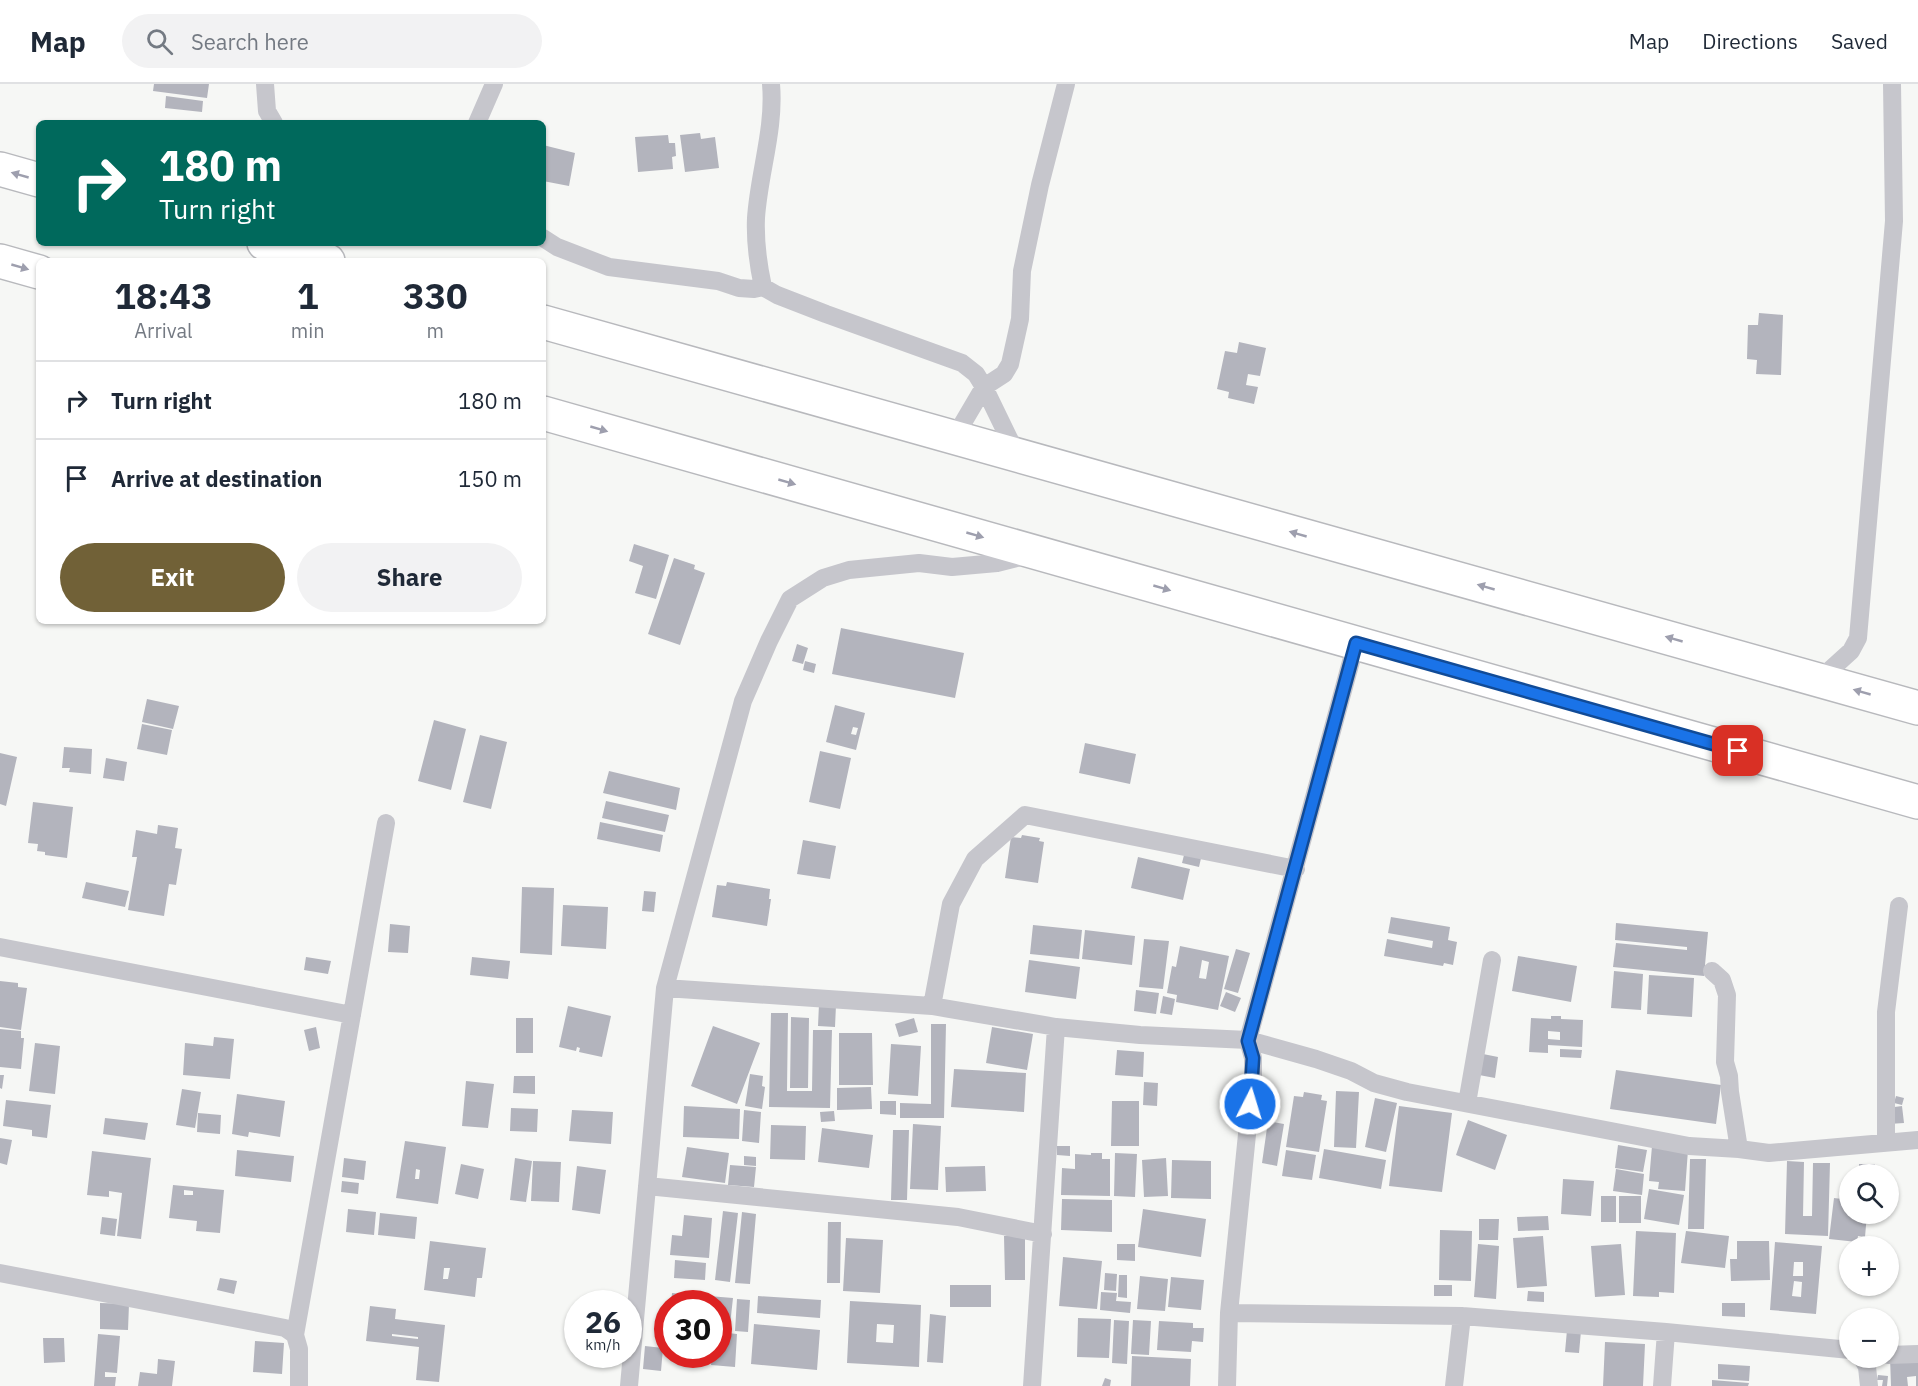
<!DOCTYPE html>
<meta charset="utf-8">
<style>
:root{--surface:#fff;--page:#f2f2f3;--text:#1f2937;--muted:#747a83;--line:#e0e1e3;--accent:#716137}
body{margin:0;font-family:"IBM Plex Sans",sans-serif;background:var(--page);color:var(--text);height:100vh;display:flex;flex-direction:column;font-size:22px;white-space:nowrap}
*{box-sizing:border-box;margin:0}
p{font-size:20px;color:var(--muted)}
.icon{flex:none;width:33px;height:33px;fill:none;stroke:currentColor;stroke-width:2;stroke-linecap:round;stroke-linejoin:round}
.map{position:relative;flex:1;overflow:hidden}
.panel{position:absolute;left:36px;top:174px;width:510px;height:366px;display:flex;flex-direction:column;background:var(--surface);border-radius:9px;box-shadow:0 2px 4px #0004}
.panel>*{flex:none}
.hud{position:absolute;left:36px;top:36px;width:510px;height:126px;border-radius:9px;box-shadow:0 2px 4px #0004;background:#00695c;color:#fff;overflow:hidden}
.controls{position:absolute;left:1839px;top:1080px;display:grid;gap:12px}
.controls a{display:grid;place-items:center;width:60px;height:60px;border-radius:50%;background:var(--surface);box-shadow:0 2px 4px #0004;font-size:30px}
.speed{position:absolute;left:564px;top:1206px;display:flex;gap:12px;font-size:30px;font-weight:700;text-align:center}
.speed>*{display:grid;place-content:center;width:78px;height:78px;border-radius:50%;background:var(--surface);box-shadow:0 2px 4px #0004;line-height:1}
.speed small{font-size:15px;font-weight:400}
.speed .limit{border:9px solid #d22;background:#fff;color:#111}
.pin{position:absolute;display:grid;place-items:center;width:51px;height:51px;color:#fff;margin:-26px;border-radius:12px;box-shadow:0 3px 9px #0006}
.me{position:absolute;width:66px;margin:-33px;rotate:5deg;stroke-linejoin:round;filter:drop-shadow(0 0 4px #0008)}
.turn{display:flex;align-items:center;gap:21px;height:126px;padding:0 24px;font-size:27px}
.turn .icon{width:78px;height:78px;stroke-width:2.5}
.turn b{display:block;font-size:42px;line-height:51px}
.eta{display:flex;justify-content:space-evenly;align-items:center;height:102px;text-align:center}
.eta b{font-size:36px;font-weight:700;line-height:42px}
.cta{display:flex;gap:12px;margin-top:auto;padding:12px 24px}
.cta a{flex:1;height:69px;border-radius:36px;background:var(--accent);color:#fff;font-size:24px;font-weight:700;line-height:69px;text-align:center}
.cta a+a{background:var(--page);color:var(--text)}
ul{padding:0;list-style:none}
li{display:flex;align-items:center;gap:18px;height:78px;padding:0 24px;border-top:2px solid var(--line)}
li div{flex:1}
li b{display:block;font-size:22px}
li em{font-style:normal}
header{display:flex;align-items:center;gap:36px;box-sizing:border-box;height:84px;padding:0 30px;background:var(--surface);border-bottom:2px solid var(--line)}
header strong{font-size:28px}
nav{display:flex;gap:33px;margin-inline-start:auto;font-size:21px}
.search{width:420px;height:54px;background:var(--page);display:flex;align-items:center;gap:15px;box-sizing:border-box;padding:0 21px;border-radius:33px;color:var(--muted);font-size:22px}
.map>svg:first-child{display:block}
</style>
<header>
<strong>Map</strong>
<div class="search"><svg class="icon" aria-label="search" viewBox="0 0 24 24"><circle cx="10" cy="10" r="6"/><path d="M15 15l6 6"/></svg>Search here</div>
<nav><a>Map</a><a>Directions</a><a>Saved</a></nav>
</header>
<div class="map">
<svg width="1918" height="1302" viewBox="0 0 1918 1302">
<rect width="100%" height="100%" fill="#f6f7f5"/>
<!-- building -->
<path fill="#b3b4bd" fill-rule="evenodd" d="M154,0h55l-2,14 -54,-7z
M166,12l37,5 -1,11 -37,-4z
M700,49l1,6 14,-2 4,31 -34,4 -5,-37z
M668,51l1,8h6l1,13 -4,1 1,12 -35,3 -3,-35z
M543,61l32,8 -6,33 -26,-5z
M1759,229l24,2 -2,60 -25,-1 1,-14 -10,-1 1,-34h10z
M1239,258l27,6 -6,28 -12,-2 -2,11 12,2 -4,17 -26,-6 1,-6 -12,-3 8,-38 12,2z
M634,460l35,11 -13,44 -21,-6 8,-27 -14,-5z
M674,474l21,7 -1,4 11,4 -25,72 -32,-11z
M841,544l123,25 -9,45 -123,-24z
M797,560l11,4 -5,16 -11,-3z
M805,577l11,3 -2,9 -11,-3z
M147,615l32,7 -6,23 -31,-7z
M835,621l30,8 -9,37 -30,-8zM853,643l5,1 -2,7 -5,-1z
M434,636l32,9 -15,61 -33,-9z
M142,640l30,6 -5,25 -30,-6z
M480,651l27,7 -16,67 -28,-7z
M1085,659l51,11 -6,30 -51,-11z
M64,663l28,2 -1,25 -22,-2 1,-4h-8z
M820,667l31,7 -11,51 -31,-7z
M0,669l17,4 -11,49 -6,-2z
M106,674l21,4 -3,19 -21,-3z
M609,687l71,17 -4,22 -73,-17z
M606,717l63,14 -4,17 -63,-14z
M33,718l40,5 -6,51 -22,-3v-3l-8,-1 1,-7 -10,-1z
M600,738l63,13 -3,17 -63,-13z
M158,741l20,3 -3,20 7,1 -6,36 -7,-1 -5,32 -36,-6 9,-53h-5l4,-27 21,4z
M1022,751l18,3 -1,3 5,1 -6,41 -33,-5 6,-41 10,1z
M803,756l33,6 -6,33 -33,-5z
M1185,767l17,3 -3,13 -17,-4z
M1138,773l52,12 -7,31 -52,-12z
M86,798l43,9 -4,16 -43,-9z
M727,798l43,7 -1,10h2l-4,27 -55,-9 5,-32 9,1z
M522,803l32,1 -2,67 -32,-2z
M644,807l12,1 -2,20 -12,-1z
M563,821l45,2 -2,42 -45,-3z
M1391,833l59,10 -2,13 9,2 -4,23 -9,-2 -1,3 -59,-10 3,-17 45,9 1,-7 -45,-8z
M1616,839l92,9 -4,44 -91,-9 3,-24 71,7v-3l-72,-7z
M390,840l20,2 -2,27 -20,-1z
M1033,841l49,5 -3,29 -49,-5z
M1085,846l50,6 -3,29 -50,-6z
M1144,855l25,2 -6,48 -24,-2z
M1180,862l49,10 -11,54 -42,-8 1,-7 -10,-2 5,-27 4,1zM1202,876l7,2 -3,17 -7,-1z
M1236,865l14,4 -12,40 -14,-4z
M1518,872l59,10 -6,36 -59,-11z
M306,873l25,4 -3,13 -24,-4z
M472,873l38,4 -2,18 -38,-4z
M1029,876l51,7 -4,32 -51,-7z
M1614,887l29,3 -2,36 -30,-2z
M1649,891l45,3 -2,39 -45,-3z
M0,897l18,2v4l9,1 -6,42 -21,-3z
M1136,906l23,3 -3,21 -22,-3z
M1226,908l15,6 -6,14 -15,-6z
M1163,912l12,3 -3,16 -12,-2z
M819,920l17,1 -1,22 -17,-1z
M568,922l43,10 -9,41 -23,-5 1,-4 -3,-1 -1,4 -17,-4z
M771,929h17l-1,78h25l1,-61h19l-2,78 -61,-1z
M1551,932h10v3l22,1 -1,27 -34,-2v8l-19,-1 2,-34 20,1zM1548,947l12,1v8l-12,-1z
M791,933l18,1 -1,70h-18z
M516,934h17v35h-17z
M914,934l4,14 -19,5 -4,-13z
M931,940h15l-2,94h-44v-15l31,1z
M713,942l47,17 -23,61 -46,-18z
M316,943l4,21 -11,3 -5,-21z
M992,943l41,7 -6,36 -41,-7z
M0,945l21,2v7h3l-3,31 -21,-2z
M839,949h33l1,52h-34z
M214,953l20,2 -4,40 -47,-4 2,-32 28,3z
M35,959l25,3 -5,48 -26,-3z
M891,960l30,2 -3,50 -30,-2z
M1560,965l22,1 -1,8 -21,-1z
M1117,966l27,2 -1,25 -28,-2z
M1483,970l15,3 -3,21 -16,-3z
M954,985l72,4 -2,39 -73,-5z
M1616,986l105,15 -5,39 -106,-15z
M750,990l13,2 -1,10 3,1 -3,22 -17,-3z
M0,991h4l-2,14 -2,-1z
M514,992h21v18l-22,-1z
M466,997l28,3 -6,44 -26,-2z
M1144,998l14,1 -1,23 -14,-1z
M871,1003l1,22 -35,1v-22z
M182,1005l19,3 -6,36 -19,-3z
M1336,1007l23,1 -3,56 -22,-1z
M1304,1008l18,3 -1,5 6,1 -8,51 -33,-5 8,-51 9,1z
M237,1010l48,7 -5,36 -31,-5 -1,5 -16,-3z
M1896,1012l8,2 -2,7 -8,-2z
M1375,1014l22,5 -11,49 -21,-5z
M6,1016l45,5 -4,33 -15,-2v-6l-29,-4z
M880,1017h16v14l-16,-1z
M1112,1017h27v45h-28z
M684,1022l56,3 -1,30 -56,-2z
M1399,1022l53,7 -10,79 -53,-6z
M1902,1022l2,17 -15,1 -2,-16z
M511,1024l27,1 -1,23 -27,-1z
M572,1026l41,2 -2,32 -42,-3z
M744,1026l17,2 -2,31 -17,-2z
M834,1027l1,10 -14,1 -1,-10z
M198,1029l23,2 -1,19 -23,-2z
M105,1034l43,5 -3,17 -42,-6z
M1468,1036l39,15 -12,35 -39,-15z
M1268,1037l16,3 -7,42 -15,-3z
M913,1040l28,2 -3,64 -28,-1z
M771,1041l35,1 -1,34 -35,-1z
M822,1044l51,7 -4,33 -51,-6z
M893,1046h16l-2,70h-16z
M0,1054l12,2 -5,25 -7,-2z
M405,1057l41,6 -8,57 -42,-6zM416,1085l4,1 -1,9h-4z
M1618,1061l29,5 -4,22 -28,-4z
M1057,1062h13v10l-13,-1z
M1652,1062l36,4 -3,41 -27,-2 1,-7 -10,-1z
M687,1063l42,6 -4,30 -43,-6z
M1324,1065l62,11 -5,29 -62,-11z
M237,1066l57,6 -3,26 -56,-6z
M1286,1066l30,5 -4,25 -30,-4z
M92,1067l59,7 -10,81 -24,-3 5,-43 -13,-2v6l-22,-2z
M1091,1069h11v6h8v37l-49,-1 1,-27 13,1v-15l16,1z
M1115,1069l22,1 -2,43 -21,-1z
M744,1072l12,1v9l-12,-1z
M344,1074l22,3 -2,19 -22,-3z
M515,1074l17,3 -6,41 -16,-2z
M1166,1074l2,38 -24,1 -2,-37z
M1690,1075h16l-2,70h-16z
M1172,1076l39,1v38l-40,-1z
M533,1077l28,1 -2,40 -28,-1z
M1787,1077l17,1 -1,54h9l1,-53h17l-2,73 -43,-2z
M461,1080l23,5 -6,30 -23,-5z
M1859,1080h16v10h-16z
M730,1081l26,2 -2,20 -26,-2z
M577,1082l29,4 -6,44 -28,-4z
M985,1082l1,25 -40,1 -1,-25z
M1616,1085l28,5 -2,21 -29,-4z
M1563,1095l31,2 -3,35 -30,-2z
M342,1097l17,2 -1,11 -17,-2z
M173,1101l51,5 -4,43 -24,-2 1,-10 -28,-3zM184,1106l9,1v4h-9z
M1649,1105l35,6 -5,30 -35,-6z
M1601,1112h15v26h-15z
M1619,1112h22v27h-22z
M1834,1114l16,2v14h17l-2,23 -7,-1 -1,6 -28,-3z
M1062,1115l50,1v32l-51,-2z
M348,1125l28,3 -2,23 -28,-3z
M1143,1125l63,10 -5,38 -63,-10z
M723,1127l15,2 -8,69 -15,-2z
M742,1128l14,2 -6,70 -15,-1z
M380,1129l37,4 -2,22 -37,-4z
M684,1131l28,3 -3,40 -39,-3 2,-20 10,1z
M1548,1132l1,14 -31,1 -1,-14z
M102,1133l15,2 -2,17 -15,-2z
M1479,1135h20l-1,21h-19z
M828,1138h13l-1,61h-13z
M1440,1146l32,1 -1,50 -32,-1z
M1636,1147l40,2 -2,60 -15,-1v5l-26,-1z
M1686,1147l43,5 -4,32 -44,-5z
M1025,1151v45h-20l-1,-44z
M1543,1152l4,50 -30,2 -4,-50z
M846,1154l37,2 -3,53 -37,-2z
M430,1157l56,7 -4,30h-5l-2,19 -51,-7zM444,1184h6l-2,11h-5z
M1737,1157h32l1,39 -39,1 -1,-22h7z
M1775,1158l47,4 -6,68 -46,-4zM1794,1178h9v14h-10zM1794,1197l8,1 -1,15 -9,-1z
M1117,1160h18v17l-18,-1z
M1478,1160l21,2 -3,53 -22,-2z
M1621,1160l4,51 -30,2 -4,-51z
M1063,1173l39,4 -5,48 -38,-3z
M675,1176l31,3 -1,17 -31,-2z
M1105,1189l12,1 -1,17 -12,-1z
M1119,1191h8v23l-9,-1z
M1140,1192l28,3 -3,32 -28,-2z
M1171,1193l33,3 -3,30 -33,-3z
M220,1194l17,3 -3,13 -17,-4z
M950,1201h41v22h-41z
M1434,1201h18v11h-18z
M1528,1207l16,1v10l-17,-1z
M1101,1208l16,1 -1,8 15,1 -1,11 -30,-3z
M672,1209l61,5 -3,27 -12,-1v-20h-47z
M758,1212l63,4 -1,18 -63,-5z
M737,1215l13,1 -2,32 -13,-1z
M850,1217l71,4 -2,62 -72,-4zM877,1240l17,1 -1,18 -17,-1z
M100,1219l29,1 -1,26 -28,-1z
M1722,1219h23v14l-23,-1z
M370,1222l26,3 -1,10 50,6 -6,57 -23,-2 3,-33 -53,-6zM392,1250l26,3v2l-26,-3z
M930,1230l16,2 -3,47 -16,-1z
M1078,1234l33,1 -2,39 -32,-1z
M1114,1236l15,1 -2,43 -15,-1z
M1133,1236l18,1 -2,34 -18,-1z
M1159,1237l34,2v5h11l-1,14 -11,-1 -1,11 -34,-2z
M754,1240l66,6 -3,40 -66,-6z
M1567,1246l14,1 -2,22 -14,-1z
M718,1248l19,2 -2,33 -24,-2 1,-11h6z
M98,1250l22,2 -3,37 -12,-1v5h11l-1,9h-21z
M43,1254h21l1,24 -21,1z
M255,1257l29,2 -2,31 -29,-2z
M1605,1258l40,2 -2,42h-40z
M645,1262l18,2 -2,23 -18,-2z
M1132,1272l59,3 -1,27h-59z
M1918,1272v30h-2v-10l-9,1 1,9h-17l-1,-29z
M158,1275l17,2 -3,25h-34l2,-14 17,2z
M1718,1280l32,2 -1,15 -31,-2z
M1878,1291l10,1 -1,10h-5l1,-6h-6z
M1105,1294l6,2 -1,6h-8z
M1712,1296l37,3 -1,3h-36z"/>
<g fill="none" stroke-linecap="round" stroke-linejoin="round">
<!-- highway casing -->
<g stroke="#b8b9bd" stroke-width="36">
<path id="highway" d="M0,85l39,11
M264,159l64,18
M0,177l39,11
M543,238l1375,386
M543,329l1375,389"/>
</g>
<!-- street -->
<path stroke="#c6c6cc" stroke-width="18" d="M265,0l2,27 7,12
M771,0c4,45 -12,89 -15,134 -1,23 2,46 7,69l14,8 49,19 136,49 14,11 8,13 33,68
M477,39l17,-39
M543,154l14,9 52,20 109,14 21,7 15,1 9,-2
M954,354l30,-51 20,-13 6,-10 10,-45 2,-48 18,-86 26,-101
M1819,596l32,-29 7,-13 36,-417 -2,-137
M0,863l352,68
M1712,887l10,9 5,15 -2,67 4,14 1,16 9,57
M665,904l267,18 124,21 84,8 108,5 68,19 35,12 23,12 33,9 282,54 50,3 30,4 149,-13
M932,922l19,-102 24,-45 50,-44 271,54
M1467,1019l25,-143
M1886,1058v-130l13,-106
M647,1102l311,31 85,17
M0,1189l285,55 10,7
M1229,1229l233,3 204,16 184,18
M1888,1271l30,-1
M1862,1274l5,9 2,19
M299,1302v-37l-4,-14 91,-512
M629,1302l36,-398 78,-287 26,-60 21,-42 33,-21 26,-8 70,-7 33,4 45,-4 31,-8
M1032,1302l24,-359
M1227,1302l2,-73 24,-238v-17l-5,-18 108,-397
M1454,1302l8,-70
M1662,1302l4,-54"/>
<!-- highway -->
<use href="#highway" stroke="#fff" stroke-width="33"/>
</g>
<!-- one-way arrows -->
<defs><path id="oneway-solid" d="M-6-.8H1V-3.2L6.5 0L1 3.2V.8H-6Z" transform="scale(1.5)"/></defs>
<g fill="#9e9fae">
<use href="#oneway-solid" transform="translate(20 91) rotate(-164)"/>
<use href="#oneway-solid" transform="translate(20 183) rotate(16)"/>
<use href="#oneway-solid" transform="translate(599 345) rotate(16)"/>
<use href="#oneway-solid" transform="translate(787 398) rotate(16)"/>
<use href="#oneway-solid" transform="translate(1298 450) rotate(-164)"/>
<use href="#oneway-solid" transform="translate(975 451) rotate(16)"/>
<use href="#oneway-solid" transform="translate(1486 503) rotate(-164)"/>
<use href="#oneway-solid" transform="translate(1162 504) rotate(16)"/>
<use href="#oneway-solid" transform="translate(1674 555) rotate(-164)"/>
<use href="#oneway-solid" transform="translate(1862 608) rotate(-164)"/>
</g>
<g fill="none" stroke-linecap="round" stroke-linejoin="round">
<!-- route casing -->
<g stroke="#114b97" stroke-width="15">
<path id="route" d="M1250,1020l3,-46 -5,-17 108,-398 382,108"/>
</g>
<!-- route -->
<use href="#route" stroke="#1a73e8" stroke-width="10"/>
</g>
</svg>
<div class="controls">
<a><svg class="icon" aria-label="search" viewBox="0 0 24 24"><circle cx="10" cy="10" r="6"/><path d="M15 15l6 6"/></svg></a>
<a>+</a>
<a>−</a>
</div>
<div class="speed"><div>26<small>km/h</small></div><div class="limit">30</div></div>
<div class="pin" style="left:1738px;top:667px;background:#d93025"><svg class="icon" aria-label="arrive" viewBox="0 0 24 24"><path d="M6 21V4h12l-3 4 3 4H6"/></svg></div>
<svg class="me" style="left:1250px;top:1020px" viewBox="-20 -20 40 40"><circle r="17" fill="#1a73e8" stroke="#fff" stroke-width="3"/><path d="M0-11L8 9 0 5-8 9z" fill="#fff"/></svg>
<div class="hud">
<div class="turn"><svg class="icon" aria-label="right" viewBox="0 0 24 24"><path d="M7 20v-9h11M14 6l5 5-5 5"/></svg><div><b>180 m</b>Turn right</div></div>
</div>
<section class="panel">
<div class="eta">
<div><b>18:43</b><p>Arrival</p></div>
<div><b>1</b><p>min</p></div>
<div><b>330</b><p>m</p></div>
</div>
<ul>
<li><svg class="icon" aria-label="right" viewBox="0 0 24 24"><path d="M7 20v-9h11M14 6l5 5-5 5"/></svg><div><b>Turn right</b></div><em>180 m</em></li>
<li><svg class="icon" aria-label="arrive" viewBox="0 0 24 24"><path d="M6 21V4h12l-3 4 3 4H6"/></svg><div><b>Arrive at destination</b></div><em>150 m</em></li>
</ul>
<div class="cta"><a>Exit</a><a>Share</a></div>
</section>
</div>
